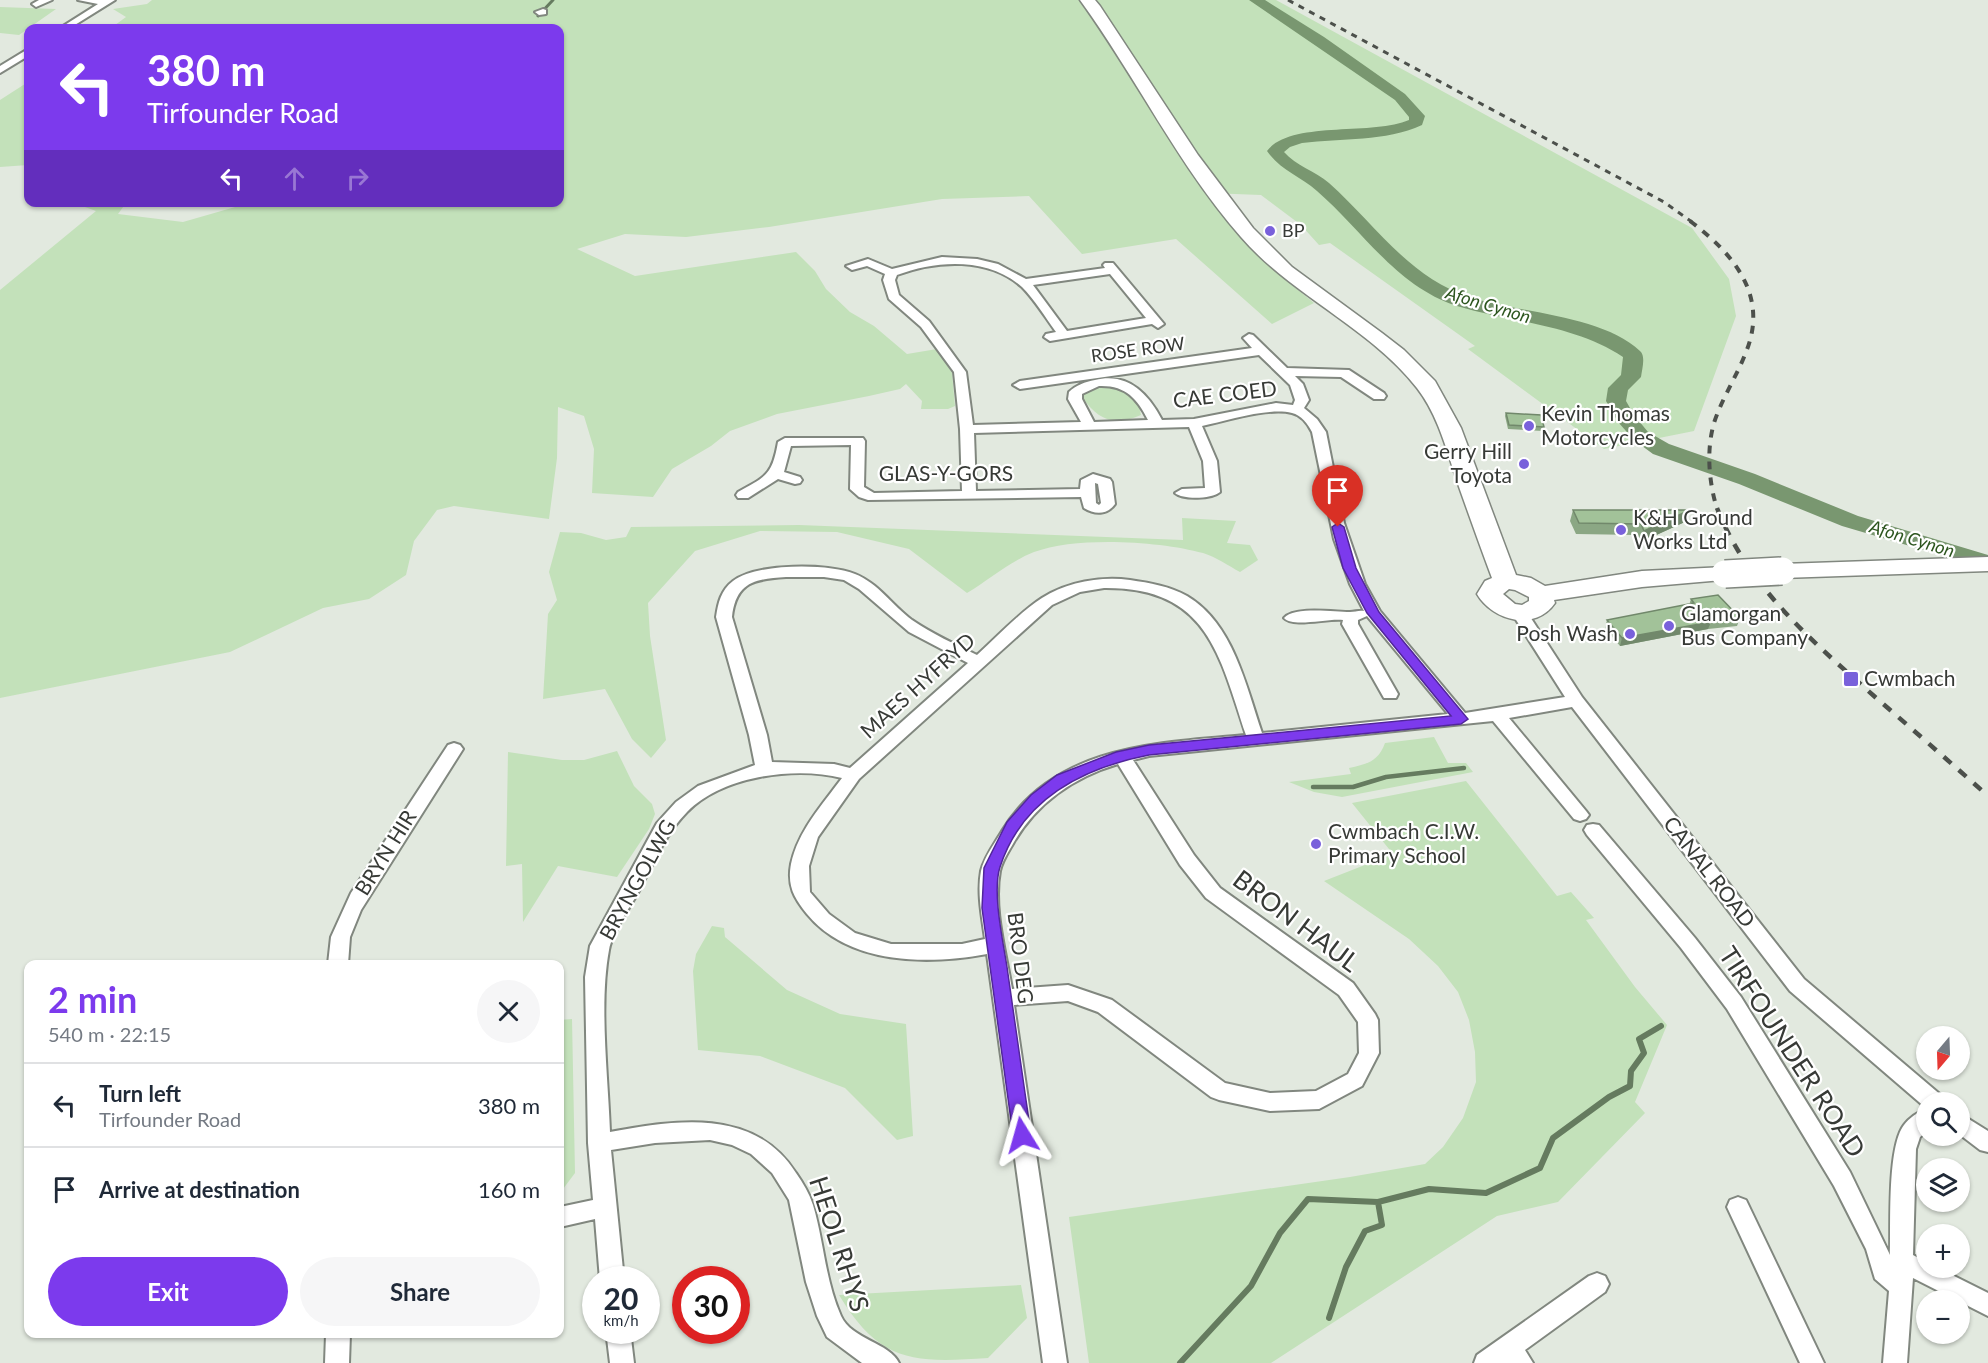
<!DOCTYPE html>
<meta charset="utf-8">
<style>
:root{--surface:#fff;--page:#f6f6f7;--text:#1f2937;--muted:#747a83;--line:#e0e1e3;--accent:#7c3aed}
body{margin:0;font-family:Lato,sans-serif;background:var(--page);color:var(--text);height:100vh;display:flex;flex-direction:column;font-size:22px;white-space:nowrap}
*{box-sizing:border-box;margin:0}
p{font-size:20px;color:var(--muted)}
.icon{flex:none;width:33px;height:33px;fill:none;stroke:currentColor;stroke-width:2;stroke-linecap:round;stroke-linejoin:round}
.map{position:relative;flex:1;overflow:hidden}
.drawer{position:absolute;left:24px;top:960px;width:540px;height:378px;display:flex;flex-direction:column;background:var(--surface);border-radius:12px;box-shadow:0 2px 4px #0004}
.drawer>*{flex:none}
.top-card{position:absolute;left:24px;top:24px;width:540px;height:183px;border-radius:12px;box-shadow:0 2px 4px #0004;background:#7c3aed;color:#fff;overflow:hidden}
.needle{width:39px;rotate:199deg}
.tools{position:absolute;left:1916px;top:1026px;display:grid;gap:12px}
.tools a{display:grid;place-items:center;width:54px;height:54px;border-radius:50%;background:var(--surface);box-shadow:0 2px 4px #0004;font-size:30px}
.speed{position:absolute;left:582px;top:1266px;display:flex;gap:12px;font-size:30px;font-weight:700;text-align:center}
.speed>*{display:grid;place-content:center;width:78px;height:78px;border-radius:50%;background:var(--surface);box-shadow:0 2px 4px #0004;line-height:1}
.speed small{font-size:15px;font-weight:400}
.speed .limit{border:9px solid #d22;background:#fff;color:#111}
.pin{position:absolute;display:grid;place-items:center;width:51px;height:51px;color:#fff;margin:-62px -26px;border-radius:50% 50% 50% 0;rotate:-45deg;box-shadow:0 0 6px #0007}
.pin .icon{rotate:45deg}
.me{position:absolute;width:66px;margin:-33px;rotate:352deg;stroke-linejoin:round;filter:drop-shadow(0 0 4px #0008)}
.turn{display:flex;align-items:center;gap:21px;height:126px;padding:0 24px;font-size:27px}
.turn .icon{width:78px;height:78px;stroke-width:2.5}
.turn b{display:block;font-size:42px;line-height:51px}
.lanes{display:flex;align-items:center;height:57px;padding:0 24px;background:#0003;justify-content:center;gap:30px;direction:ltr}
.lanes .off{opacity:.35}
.round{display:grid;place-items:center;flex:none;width:63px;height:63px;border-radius:32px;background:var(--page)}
.head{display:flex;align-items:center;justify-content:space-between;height:102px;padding:0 24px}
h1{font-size:36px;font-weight:700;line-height:45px;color:var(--accent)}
.action{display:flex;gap:12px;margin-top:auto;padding:12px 24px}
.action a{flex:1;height:69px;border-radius:36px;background:var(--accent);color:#fff;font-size:24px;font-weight:700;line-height:69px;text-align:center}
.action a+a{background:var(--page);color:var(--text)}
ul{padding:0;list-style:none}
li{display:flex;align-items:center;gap:18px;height:84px;padding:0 24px;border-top:2px solid var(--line)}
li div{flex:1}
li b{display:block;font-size:22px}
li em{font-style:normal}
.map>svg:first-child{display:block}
</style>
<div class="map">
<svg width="1988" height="1363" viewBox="0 0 1988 1363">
<rect width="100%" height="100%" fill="#e2e9df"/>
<!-- green -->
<path fill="#c3e1ba" d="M152,0h1124l416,228 37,51 7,37 -42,115 -90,18 -136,-100 7,-3 -145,-103 -11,2 -18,-20 -40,-30 -53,-2 53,66 53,44 -42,21 -96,-85 -94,15 -53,-58 -87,3 -173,28 -83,10 -61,-3 -48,15 58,27 161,-24 19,19 11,18 24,23 24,14 33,28 30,-5 15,24 3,33 -7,3h-27l1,-8 -16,-17 -6,5 -31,7 -92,18 -47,17 -19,15 -39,23 -19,28 -61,-4 2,-44 -10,-33 -26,-9 -1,51 -8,61 -95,-13 -17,4 -23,31 -8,34 -37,24 -46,9 -93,44 -230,46v-408l96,-79 -22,-8h52l-8,11 65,8 66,-19 311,-1v-174h-449l15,-11 -13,-8 34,-5z
M0,7l56,2 -37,26 -19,-2z
M28,82v83l-28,2v-67z
M1096,386c22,0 41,4 45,29 -27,12 -43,5 -59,-18l4,-6z
M1182,518l54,3 -9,22 23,2 8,15 -18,12c-11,-6 -24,-15 -37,-19 -43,-12 -127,-17 -169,-1 -25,10 -44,27 -67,41l-58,-44 -72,-17 -77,-1 -65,20 -47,52 2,33 16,104 -15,18 -19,-19 -27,-50 -62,10 5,-85 9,-14 -8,-28 11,-40 21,1 25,7 20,-3 5,-10 168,-2 384,15z
M1434,737l14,26h18l7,9 -131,25 -28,-5 -25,-10 62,-8 -2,-6c18,-4 29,-6 36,-25z
M617,751l17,35 18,18 3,10 -6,15 -32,48 -59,-11 -35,56 -1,-58 -16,2 2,-114 54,8h22z
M1466,781l91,115 14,-4 23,26 -8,2 49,67 32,38 -32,77 10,11 -87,89 -61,14 -226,147h-182l-20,-146 281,-40 75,-13 18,-17 20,-29 13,-36 -1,-30 -6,-32 -11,-28 -20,-26 -29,-27 -85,-58 69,-27 -41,-51z
M712,926l12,2 1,9 62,53 53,24 66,10 7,112 -16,4 -52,-52 -85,-32 -62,-6 -5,-79 3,-17z
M572,1019l3,154 -15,20v-173z
M1021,1285l6,33 -39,40c-75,5 -108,5 -149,-63z"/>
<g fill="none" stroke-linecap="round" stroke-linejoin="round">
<!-- stream-far2 -->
<path stroke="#657b5f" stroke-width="3" d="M538,16l15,-16"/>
<!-- stream-far1 -->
<path stroke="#657b5f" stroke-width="4.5" d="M1313,787h40l33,-10 78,-9"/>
<!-- stream -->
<path stroke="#657b5f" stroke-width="6" d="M1329,1318l17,-51 19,-36 17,-6 -4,-23
M1180,1363l71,-77 29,-53 28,-34 70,3 51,-13 57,4 54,-25 13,-30 56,-41 21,-11 1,-15 13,-18 -5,-14 22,-13"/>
<!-- river -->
<path fill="#799770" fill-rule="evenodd" d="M1249,0h16l59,37 81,57 20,22 -3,9c-37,17 -80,13 -120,18l-12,4 -6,5c12,14 31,19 45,31 46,41 80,95 141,114 48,16 132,18 170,54 6,5 2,18 1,26l-13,13 -2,11 8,14 14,17 21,12 86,30 103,42 130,39v14l-146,-43 -103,-42 -86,-30 -19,-14 -16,-18 -12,-21 2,-13 13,-13 2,-18c-50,-33 -110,-34 -166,-51 -61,-20 -94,-75 -140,-115 -17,-15 -37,-21 -50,-40 23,-31 106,-15 142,-31v-3l-14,-17z"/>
<!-- minor casing -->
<g stroke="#81877f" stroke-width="4">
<path id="minor" d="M39,0h13l-16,7 -4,-3z
M78,0h37l-45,28h-10l38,-24z
M543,9l3,1v4l-7,1 -4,-3z
M28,49v7l-28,17v-7z
M942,257l35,2 21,5 28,15 79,-11 -2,-3 2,-2h8l51,61 -6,4 -6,-4 -102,17 -6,-4 2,-3 10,-2c-11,-15 -21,-32 -34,-45 -34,-30 -85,-27 -125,-12l-2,5 4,15 30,26 37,51 7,53 108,-3 -13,-23 1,-7c7,-7 16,-10 26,-12 32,-8 53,13 67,40l32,-1 82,-16 17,2 2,-5 -5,-15 -31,-30 -239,34 -7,-4 7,-4 232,-33 -9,-10 6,-4 4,1 34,33 62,2 35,23 2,3 -2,3h-10l-33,-22 -46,-1 8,8 6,16 -5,8 13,11 9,13 18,91 21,61 15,27 85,102 100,-16 -54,-85 2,-3h12l57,88 222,282 138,117 2,6h-18v6l-136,-117 -218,-284 -63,11 77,93 3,4 -3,4 -6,2 -6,-2 -81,-98 -344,35 -16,4 61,95 26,33 133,95 22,31 3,6 1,33 -17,33 -43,23 -49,2 -51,-11 -8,-3 -113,-85 -30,-11 -54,4 53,358h-24l-56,-409c-60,11 -138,11 -180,-40 -13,-16 -20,-28 -16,-50 7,-33 31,-59 51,-86 -47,-12 -120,-2 -155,34 -21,21 -33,50 -47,77 -9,17 -28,43 -31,61 -10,54 -1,126 1,182 66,-12 144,-25 186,41 7,10 13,20 17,32 11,37 12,75 28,111 10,23 49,27 58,47h-37l-35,-26 -10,-21 -11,-34 -17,-82 -17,-27 -21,-19 -19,-9 -22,-5 -55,3 -44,7 13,130h-24l-5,-61 -35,8v-20l33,-7 -5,-57 -3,-166 5,-31 67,-123 19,-21 22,-16 57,-21 -6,-30 -33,-118c2,-14 5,-27 17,-36 24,-18 95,-18 122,-7 23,9 38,32 57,46 20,14 43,24 65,35 21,-19 42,-42 65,-57 25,-16 59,-22 88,-18 20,3 39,6 57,16 46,27 59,90 75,137l186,-19 -81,-98 -9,4v4l40,70 -2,4h-12l-42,-74 1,-4c-15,-2 -50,8 -59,-2 10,-12 51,-6 66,-6 5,0 9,-2 14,-1l-14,-27 -16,-45 -22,-107c-4,-8 -11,-17 -20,-19 -24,-6 -66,8 -90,13l15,35 3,31c-8,7 -37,8 -45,1l7,-4 23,-1 -2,-27 -14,-34 -215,6 2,58 104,-2 1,-9 12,-6 17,5 2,3 3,22c-8,11 -20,11 -31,4l-3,-11 -213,3 -9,-3 -9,-8 1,-44 -60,1 -7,26 16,5 2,3 -2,3 -5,1 -17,-5 -30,19h-10l-2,-3 2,-3c28,-16 34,-16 40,-50l7,-4h78l2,3 -1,46 10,6 88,-2 -2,-62 -6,-57 -33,-45 -32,-28 -6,-19 2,-6 -18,-8 -15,4 -6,-4 22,-7 24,10zM1110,274l36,44 -79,13 -34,-46zM1099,386c26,-1 38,12 49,34l-54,2 -12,-23v-5zM1095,483l3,1 3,19 -2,2 -3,-2zM786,577h38l20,3 15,9 50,43 59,31 -118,105 -16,-4 -62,-2 -5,-27 -35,-118c4,-35 23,-38 54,-40zM1104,588c103,-1 115,65 142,147 -88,8 -192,10 -244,96 -7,12 -18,26 -21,40 -4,22 1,46 4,68l-23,5h-71l-36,-11 -26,-19 -19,-22 -1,-26 9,-29 41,-58 193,-174 28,-13zM1118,764l62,101 26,33 133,97 19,27 1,31 -11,21 -32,17 -46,2 -45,-10 -113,-83 -44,-15 -56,4c-6,-37 -19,-81 -12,-118 2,-10 9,-20 14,-29 23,-39 60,-65 104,-78z
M454,743l6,2 3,4 -102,161 -11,27 -2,27h-20l3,-27 20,-44 97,-148z
M1593,824l6,1 96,113 46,59 109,175 40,83c1,-29 -3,-108 14,-130 5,-7 14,-13 22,-16v23l-6,5 -4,12 -3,106 13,7v6h12l50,25v23l-75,-38 -6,85h-24l6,-72 -14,-12 -9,-30 -32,-63 -107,-177 -46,-61 -94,-113 -3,-5 3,-5z
M1959,1113l29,18v21l-8,-2 -21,-16z
M1738,1197l8,3 78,163h-24l-73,-156 3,-7z
M1597,1273l8,3 4,8 -4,8 -80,58 8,13h-59l3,-8 112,-79z
M606,1330h24l4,33h-24z
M326,1334h24l-1,29h-24z"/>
</g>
<!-- primary casing -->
<g stroke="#81877f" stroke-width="3">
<path id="primary" d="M1080,0h15l5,6 98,149 55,73 39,39 90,66 22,17 31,31 26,47 55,147 15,3 14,8 97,-15 83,-4 9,2 3,5 -3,5 -92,8 -88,13 1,3c-20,29 -62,18 -78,-9l8,-13 7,-3c-12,-32 -23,-63 -34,-94 -11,-33 -20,-69 -41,-96 -48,-61 -125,-92 -176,-151 -63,-72 -105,-160 -161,-237zM1509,589l6,1 14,7v4l-7,4 -7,-1 -12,-10z
M1988,557v14l-206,7 -9,-2 -3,-5 3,-5 9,-2z"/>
</g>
<!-- minor -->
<use href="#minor" fill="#fff" fill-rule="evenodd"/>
<!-- primary -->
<use href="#primary" fill="#fff" fill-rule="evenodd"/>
<!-- rail-far2 -->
<path stroke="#4c504b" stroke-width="3" stroke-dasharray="6 6" stroke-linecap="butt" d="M1288,0l376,202 28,20"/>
<!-- rail-far1 -->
<path stroke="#4c504b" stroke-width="4" stroke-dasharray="8 8" stroke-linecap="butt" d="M1690,221c44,33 79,75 56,131 -9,24 -24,46 -32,71 -8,28 -5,59 3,86"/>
<!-- rail -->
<path stroke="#4c504b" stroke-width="4.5" stroke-dasharray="10 10" stroke-linecap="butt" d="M1717,508c31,79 95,133 157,188 38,33 76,66 114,100"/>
<!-- primary-bridge casing -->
<g stroke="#81877f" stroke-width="30" stroke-linecap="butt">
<path id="primary-bridge" d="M1725,574l57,-3"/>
</g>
<!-- primary-bridge -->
<use href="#primary-bridge" stroke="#fff" stroke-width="27"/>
</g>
<!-- wall -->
<path fill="#8ba784" d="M1506,413l38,14 -1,4 -35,-2 -3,-13z
M1573,510l114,11 -46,21 -4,-7 -61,-1 -6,-13z
M1691,599l49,19 -3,8 -29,3 -88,17 -15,-18 2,-8 82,-15z"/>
<!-- shaded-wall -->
<path fill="#71886b" d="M1690,510l-3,11 -46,21 3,-11z
M1711,622l-3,7 -88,17 2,-8z"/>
<!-- building -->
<path fill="#a2c299" stroke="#71886b" stroke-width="1.5" d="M1506,413l35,2 3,12 -35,-2z
M1573,510h117l-46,21 -3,-7 -62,-1z
M1718,595l22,23 -29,4 -89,16 -15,-18 87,-17 -3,-4z"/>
<!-- route -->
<path fill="#7c3aed" stroke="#51269a" stroke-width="1.5" d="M1338,523l6,4 12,41 23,44 89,107 -7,5 -312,31c-66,13 -127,44 -149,112 -8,25 3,74 7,100 8,56 16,112 24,168l-3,5 -6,2 -6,-2 -3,-5 -31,-227 2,-40 23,-46 24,-27 26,-20 59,-23 33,-7 302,-29 -84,-103 -24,-45 -11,-41z"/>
<!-- markers -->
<g fill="#7961db" stroke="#fff" stroke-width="2">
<circle cx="1270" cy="231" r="6"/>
<circle cx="1529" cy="426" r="6"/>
<circle cx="1524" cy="464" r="6"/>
<circle cx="1621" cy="530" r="6"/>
<circle cx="1669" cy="626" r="6"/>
<circle cx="1630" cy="634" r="6"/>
<rect x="1843" y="671" width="16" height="16" rx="3"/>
<circle cx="1316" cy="844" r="6"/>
</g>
<g text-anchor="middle" stroke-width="4.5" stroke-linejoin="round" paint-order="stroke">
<!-- far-poi labels -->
<g font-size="18" fill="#373a36" stroke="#fff" text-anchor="start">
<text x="1282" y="237">BP</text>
</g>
<!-- far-water labels -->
<g font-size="18" font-style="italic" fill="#2c551e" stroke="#fff">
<text transform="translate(1488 305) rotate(17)" y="6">Afon Cynon</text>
<text transform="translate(1912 539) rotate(17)" y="6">Afon Cynon</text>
</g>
<!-- far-street labels -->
<g font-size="18" fill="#373a36" stroke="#fff">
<text transform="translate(1138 350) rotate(-8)" y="6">ROSE ROW</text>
</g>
<!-- street labels -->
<g font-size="21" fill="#373a36" stroke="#fff">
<text transform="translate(1225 395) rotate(-7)" y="7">CAE COED</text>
<text x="946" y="481">GLAS-Y-GORS</text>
<text transform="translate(918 686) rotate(-42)" y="7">MAES HYFRYD</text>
<text transform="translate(386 853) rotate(-58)" y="7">BRYN HIR</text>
<text transform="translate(1709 872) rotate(52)" y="7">CANAL ROAD</text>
<text transform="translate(638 880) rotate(-61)" y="7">BRYNGOLWG</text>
<text transform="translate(1020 958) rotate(83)" y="7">BRO DEG</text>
</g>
<!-- poi labels -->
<g font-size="21" fill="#373a36" stroke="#fff" text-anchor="start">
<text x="1541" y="421">Kevin Thomas<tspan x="1541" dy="24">Motorcycles</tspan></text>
<text x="1512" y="459" text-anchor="end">Gerry Hill<tspan x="1512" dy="24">Toyota</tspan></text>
<text x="1633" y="525">K&amp;H Ground<tspan x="1633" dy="24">Works Ltd</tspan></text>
<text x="1681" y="621">Glamorgan<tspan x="1681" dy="24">Bus Company</tspan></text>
<text x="1618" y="641" text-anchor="end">Posh Wash</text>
<text x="1864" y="686">Cwmbach</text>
<text x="1328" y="839">Cwmbach C.I.W.<tspan x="1328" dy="24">Primary School</tspan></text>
</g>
<!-- near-street labels -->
<g font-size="26" fill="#373a36" stroke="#fff">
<text transform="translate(1296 921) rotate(37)" y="9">BRON HAUL</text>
<text transform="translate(1792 1052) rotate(57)" y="9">TIRFOUNDER ROAD</text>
<text transform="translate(839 1244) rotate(72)" y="9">HEOL RHYS</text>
</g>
</g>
</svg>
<div class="tools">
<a><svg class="needle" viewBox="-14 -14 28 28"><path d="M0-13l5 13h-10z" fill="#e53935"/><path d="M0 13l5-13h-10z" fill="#747a83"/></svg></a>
<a><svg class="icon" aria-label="search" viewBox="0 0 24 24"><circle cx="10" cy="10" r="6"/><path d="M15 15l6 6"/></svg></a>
<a><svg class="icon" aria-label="layers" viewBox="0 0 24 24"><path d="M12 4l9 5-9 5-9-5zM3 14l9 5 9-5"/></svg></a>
<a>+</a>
<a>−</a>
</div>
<div class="speed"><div>20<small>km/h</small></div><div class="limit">30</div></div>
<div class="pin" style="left:1338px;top:527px;background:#d93025"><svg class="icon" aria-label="arrive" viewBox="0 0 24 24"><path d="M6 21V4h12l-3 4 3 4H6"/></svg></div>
<svg class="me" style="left:1022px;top:1135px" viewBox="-20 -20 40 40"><path d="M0-17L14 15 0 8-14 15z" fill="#7c3aed" stroke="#fff" stroke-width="4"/></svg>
<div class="top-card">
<div class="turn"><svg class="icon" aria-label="left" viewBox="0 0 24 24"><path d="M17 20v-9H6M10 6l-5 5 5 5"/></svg><div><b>380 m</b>Tirfounder Road</div></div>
<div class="lanes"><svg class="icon" aria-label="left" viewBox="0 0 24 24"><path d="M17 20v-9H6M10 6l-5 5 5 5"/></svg><svg class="icon off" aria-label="ahead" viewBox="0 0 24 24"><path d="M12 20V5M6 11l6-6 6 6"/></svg><svg class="icon off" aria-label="right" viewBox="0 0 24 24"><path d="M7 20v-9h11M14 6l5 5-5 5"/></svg></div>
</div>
<section class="drawer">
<div class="head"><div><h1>2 min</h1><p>540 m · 22:15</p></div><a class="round"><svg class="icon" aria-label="close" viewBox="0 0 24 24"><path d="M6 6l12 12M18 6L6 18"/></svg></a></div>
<ul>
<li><svg class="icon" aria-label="left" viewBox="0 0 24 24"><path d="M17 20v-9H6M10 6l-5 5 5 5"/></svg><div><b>Turn left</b><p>Tirfounder Road</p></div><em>380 m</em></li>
<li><svg class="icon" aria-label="arrive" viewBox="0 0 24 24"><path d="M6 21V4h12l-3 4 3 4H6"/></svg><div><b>Arrive at destination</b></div><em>160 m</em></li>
</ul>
<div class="action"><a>Exit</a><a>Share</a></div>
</section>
</div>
